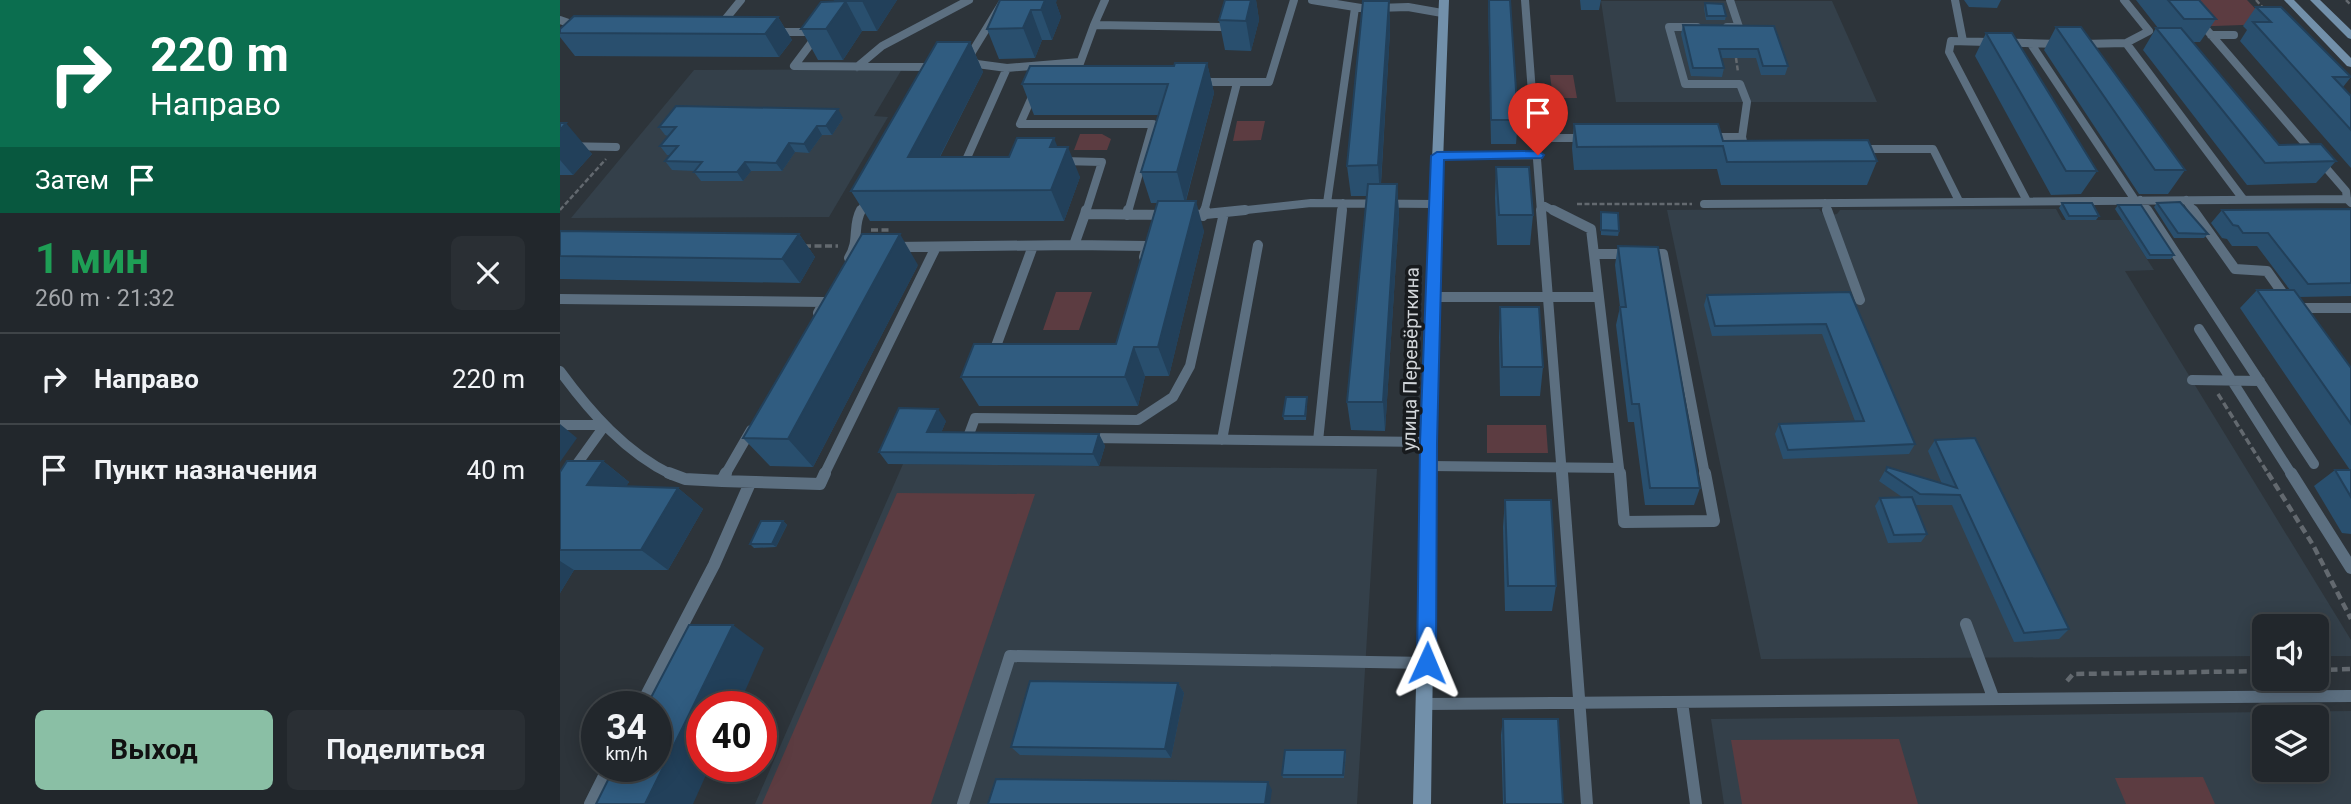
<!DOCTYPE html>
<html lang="ru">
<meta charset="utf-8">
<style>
:root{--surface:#22272c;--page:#2a2f34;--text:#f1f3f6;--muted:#a2a5a9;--line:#3f4448;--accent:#8abfa5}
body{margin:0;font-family:Roboto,sans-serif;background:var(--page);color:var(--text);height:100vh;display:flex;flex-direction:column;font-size:26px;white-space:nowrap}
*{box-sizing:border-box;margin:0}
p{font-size:23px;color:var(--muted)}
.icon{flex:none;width:38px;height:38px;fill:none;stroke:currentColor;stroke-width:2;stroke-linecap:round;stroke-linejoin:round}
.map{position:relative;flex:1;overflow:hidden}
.side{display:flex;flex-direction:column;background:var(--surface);width:560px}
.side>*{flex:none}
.hud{background:#0b6e4f;color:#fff;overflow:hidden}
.controls{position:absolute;left:1692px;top:614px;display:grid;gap:14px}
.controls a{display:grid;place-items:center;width:77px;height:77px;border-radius:10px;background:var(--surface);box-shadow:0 4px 18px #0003,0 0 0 2px var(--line);font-size:35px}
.speed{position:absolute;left:21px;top:691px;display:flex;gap:14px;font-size:35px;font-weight:700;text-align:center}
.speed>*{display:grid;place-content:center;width:91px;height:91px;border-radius:50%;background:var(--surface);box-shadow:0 4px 18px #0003,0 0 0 2px var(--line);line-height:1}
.speed small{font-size:18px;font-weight:400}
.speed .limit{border:10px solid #d22;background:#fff;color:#111}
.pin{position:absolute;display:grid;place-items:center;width:60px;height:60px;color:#fff;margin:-72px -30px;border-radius:50% 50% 50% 0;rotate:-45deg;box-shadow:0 0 7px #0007}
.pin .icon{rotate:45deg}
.me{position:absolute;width:77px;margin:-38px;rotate:1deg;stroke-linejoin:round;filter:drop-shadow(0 0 5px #0008)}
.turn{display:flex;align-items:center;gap:24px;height:147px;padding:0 35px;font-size:32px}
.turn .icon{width:91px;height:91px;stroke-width:2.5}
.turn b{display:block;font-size:49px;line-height:60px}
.then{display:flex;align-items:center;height:66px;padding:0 35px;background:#0003;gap:14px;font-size:26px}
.round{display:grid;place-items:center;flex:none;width:74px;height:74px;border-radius:10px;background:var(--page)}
.summary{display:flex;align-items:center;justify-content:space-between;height:119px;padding:0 35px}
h1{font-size:42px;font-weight:700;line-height:52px;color:#1e9e55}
.button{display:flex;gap:14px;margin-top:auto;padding:14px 35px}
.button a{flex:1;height:80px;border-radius:10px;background:var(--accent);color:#111;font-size:28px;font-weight:700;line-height:80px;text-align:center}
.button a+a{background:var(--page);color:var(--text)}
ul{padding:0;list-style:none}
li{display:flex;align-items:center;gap:21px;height:91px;padding:0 35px;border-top:2px solid var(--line)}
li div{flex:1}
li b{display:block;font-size:26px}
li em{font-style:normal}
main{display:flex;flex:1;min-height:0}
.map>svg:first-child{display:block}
</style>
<main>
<section class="side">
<div class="hud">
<div class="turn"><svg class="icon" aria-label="right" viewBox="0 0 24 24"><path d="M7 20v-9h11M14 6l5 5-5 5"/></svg><div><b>220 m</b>Направо</div></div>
<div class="then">Затем<svg class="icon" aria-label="arrive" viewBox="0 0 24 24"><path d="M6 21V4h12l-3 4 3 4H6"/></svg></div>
</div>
<div class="summary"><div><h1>1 мин</h1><p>260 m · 21:32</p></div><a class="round"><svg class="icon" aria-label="close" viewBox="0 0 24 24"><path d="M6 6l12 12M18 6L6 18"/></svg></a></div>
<ul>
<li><svg class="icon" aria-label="right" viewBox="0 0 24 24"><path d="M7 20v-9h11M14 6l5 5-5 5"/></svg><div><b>Направо</b></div><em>220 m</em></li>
<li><svg class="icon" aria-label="arrive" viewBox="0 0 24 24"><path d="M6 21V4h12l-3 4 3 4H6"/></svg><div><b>Пункт назначения</b></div><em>40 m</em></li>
</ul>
<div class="button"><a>Выход</a><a>Поделиться</a></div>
</section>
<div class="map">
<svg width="1791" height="804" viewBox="0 0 1791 804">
<rect width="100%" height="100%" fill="#2d343a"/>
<!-- built -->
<path fill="#34404a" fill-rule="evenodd" d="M1041,1h231l45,101h-261z
M342,69l-28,47 14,1 -59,100 -258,1 123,-148z
M1259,209l4,5 6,1 8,-1 3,-4 216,-1 6,11h60l32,50 -29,1 226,369v16h-34v-30h-53v30l-503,3 -94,-449z
M343,464l474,5 -20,335h-602z
M1791,711v93h-627l-13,-85zM1704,718h53v52h-53z"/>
<!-- green -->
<path fill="#5c3c41" d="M1605,0h82l23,24 -83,3z
M990,75h23l4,23h-24z
M677,121h28l-4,19 -28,1z
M520,134h22l9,5 -4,11h-33z
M496,292h36l-13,38h-36z
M927,425h59l2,28h-61z
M337,493l138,1 -104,310h-169z
M1339,739l19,65h-176l-11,-64z
M1643,777l12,27h-89l-11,-26z"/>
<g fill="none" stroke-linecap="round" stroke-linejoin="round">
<!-- path-far2 -->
<path stroke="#63696f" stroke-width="2.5" stroke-dasharray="5 2.5" stroke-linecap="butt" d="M1696,0l8,9
M1786,0l5,5
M1176,58l2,14
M1017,204h115
M0,210l46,-51"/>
<!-- path-far1 -->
<path stroke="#63696f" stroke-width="3.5" stroke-dasharray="7 3.5" stroke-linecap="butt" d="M311,230h21
M244,246h34
M1658,394l51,81"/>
<!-- path -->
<path stroke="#63696f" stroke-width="4.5" stroke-dasharray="8 4.5" stroke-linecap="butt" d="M1708,473l45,72 38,74
M1757,670l34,-1
M1507,681l6,-7 191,-3"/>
<!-- lane-far2 -->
<path stroke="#5c6f80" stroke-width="8" d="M444,0l-35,57 8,7 30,4
M752,0l49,8
M965,0l16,212
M1395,0l8,41
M1564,0l25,31 -23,12 117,156
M1621,0l165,191 1,8
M817,8l31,-1 34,6
M0,20l20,7
M534,25l11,-25
M159,27l22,-27
M1137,27h-28l16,57h55l7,18 -5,35
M1167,27h12l-9,-27
M215,32h40
M258,34l-24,32 140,1
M1651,35h23
M1471,44l104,156
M1522,44l44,-1
M519,66l15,-41 128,2
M297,67l25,-21 87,-46
M639,82h70l25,-82
M475,90l-15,34h133l-25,88
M1149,137h33l3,13h5
M977,138h48
M0,146l56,1
M1298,149h75l26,52
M877,156l101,-1
M502,161l40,1 -16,50
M402,169l45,-101 73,-6
M1580,200l8,12
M1626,200l8,12
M1467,201l-78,-149 2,-11 108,3
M767,203l28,-195
M1265,203l3,9
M981,204l15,8
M1144,204l643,-5 4,4
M300,212l8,-14
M644,212l33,-129
M668,212l83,-9 124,1
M782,212l1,-9"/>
<!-- lane-far1 -->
<path stroke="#5c6f80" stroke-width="10" d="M981,210l21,265
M1267,210l33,90
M1587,210l167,254
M1633,210l42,59 32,2 22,31
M525,214l1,-4
M567,215l1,-5
M626,216l59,-6
M643,216l2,-6
M514,245l73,1 -3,11
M333,247l181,-2 11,-31 82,1
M1034,254h36
M1087,254h16l42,221
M289,258c11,-17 3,-32 12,-48
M872,297h167
M0,299l264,3 -6,11
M1734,308h57
M1639,329l93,146
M432,357l41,-111
M0,371c30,41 66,82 112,104
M1632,380l68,1
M0,425h45l-36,50
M418,437h-10l7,-19 163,2 35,-23 17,-31 34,-153
M529,438l340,4
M662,440l36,-195
M758,441l24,-231
M869,466l190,2 -28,-239 -38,-19
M1059,468l1,7
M165,475l26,-45
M264,475l112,-228"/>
<!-- lane -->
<path stroke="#5c6f80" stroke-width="12" d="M109,473l16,6 37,2
M166,473l-4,8 98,3 5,-11
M1002,473l25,331
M1060,473l4,49 90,-1 -9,-48
M1731,473l60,95
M0,488l10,-15
M1406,624l27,73
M1122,702l14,102
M865,704l926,-8
M80,707l74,-142 36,-82
M30,804l19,-38
M403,804l47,-148 417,7"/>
<!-- secondary -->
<path fill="#7290aa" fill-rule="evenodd" d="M879,0h10l-11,297 -7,507h-18l13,-507z
M1724,0h10l57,58v9l-4,-1z
M1750,0h10l31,30v9l-3,-1z"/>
</g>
<!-- wall -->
<path fill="#294f6e" d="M337,0l-20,31h-15l-19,29h-25l-17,-31 34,-28z
M440,0l56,3 5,14 -9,23h-10l-7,18 -36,1 -12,-30z
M665,0h31l3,20 -8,31 -26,-1 -6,-30z
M928,0h22l8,120 -2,24h-25z
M1020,0h21l-2,10h-18z
M1404,0h37l-4,8 -28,-1z
M1576,0h63l17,19 -16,23h-7l86,103 57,16 -20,22 -69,2 -104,-135 13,-22h2z
M829,1l1,30 -9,153h16l2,31 -14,216 -34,-1 -4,-28 20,-206h-16l-4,-30z
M1145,3l21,13 -1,4h-19l-2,-12z
M1696,7l95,70 -8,10 8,9v72l-111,-127 7,-11 -4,-4z
M218,17l14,23 -13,17 -204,-1 -15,-19v-8z
M1123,25l91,1 14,40 -3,9h-24l-5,-17h-35l3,10 -2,9 -31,-1 -10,-42z
M1496,27l129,143 -17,24h-29l-95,-144z
M1426,33l111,138 -16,23 -30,1 -76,-139z
M410,42l13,30 -43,85h69l48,-10 23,30 -16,44h-194l-19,-30z
M647,63l7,30 -28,108 18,30 -35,145h-24l-7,30h-159l-18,-29 155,-33 41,-141h-6l-10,-31 18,-57h-125l-12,-31z
M283,118l-11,17h-10l-13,18 -14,-1 -13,19h-31l-8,10h-42l-7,-9 1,-1 -23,-1 -7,-9 5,-6h-3l-7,-9 8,-10 -3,-1 -6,-8z
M0,123l32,31 -19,21h-13z
M1014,124l149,17 154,20 -10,24h-146l-4,-16 -143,1 -2,-22z
M936,167l37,48 -3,30h-33l-2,-47z
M1502,203l37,13 -3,4h-30l-7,-12z
M1597,203l51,31 -4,4h-30l-20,-31z
M1558,205l56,50 -3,4h-24l-32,-50z
M1791,209v87l-52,1 52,71v166l-9,-1 -28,-47 21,-16h15l-110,-162 17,-18h33l-33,-44h-25l-5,-7 -5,-1 -11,-15 11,-13z
M1041,212l18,19 -1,5 -17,-1z
M0,231l239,3 16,23 -15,26 -240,-4z
M1058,246l82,242 -6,17h-49l-11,-83h-6l-12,-97 4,-18 -5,-42z
M358,265l-105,202 -43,-1 -27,-28z
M1290,292l65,152 -6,10 -126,5 -8,-25 4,-10 76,-3 -33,-87 -110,2 -8,-31 3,-10z
M940,307l43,60 -3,29h-40l-1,-60z
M747,397v4l-1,19h-22l-1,-4z
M386,421l-5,12 158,1 6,12 -6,20 -211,-2 -9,-12z
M1375,440l134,189 -10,10 -45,3 -62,-137h-37l12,29 -6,8 -33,1 -13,-37 5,-8 22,-1 -23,-16 8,-14 55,17 -14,-33z
M43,461l26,21 -3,4 52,2 25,21 -35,61h-94l-14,23v-121z
M945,500l51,86 -4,25h-47l-2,-84z
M223,521l4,4 -11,22 -22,1 -4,-4z
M618,683l6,10 -13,65 -151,-3 -9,-8z
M943,719l60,85h-60l-2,-69z
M786,753l-2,25h-61l-1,-3z"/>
<!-- shaded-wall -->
<path fill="#22405a" d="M303,0h34l-20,31 -15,-30z
M485,0h12l-1,3 5,14 -9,23 -11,-30z
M691,0h5l3,20 -8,31 -5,-30z
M286,1l16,30 -19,29 -17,-31z
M829,1l1,30 -10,165 -2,-31z
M471,10l11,30 -7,18 -12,-30z
M218,17l14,23 -13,17 -14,-23z
M410,42l13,30 -59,115 -16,-30z
M647,63l7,30 -29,110 -8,-31z
M278,109l5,9 -11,17 -6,-9z
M6,123l26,31 -19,21 -13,-15v-30z
M257,126l5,9 -13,18 -5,-9z
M494,138l9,23 5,-14 12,30 -16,44 -13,-31 -1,-43z
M229,143l6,9 -13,19 -6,-8z
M185,162l6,9 -8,10 -6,-9z
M837,184l2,31 -14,216 -2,-29z
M636,201l8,30 -35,145 -11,-29z
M239,234l16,23 -15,26 -18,-24z
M340,234l18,31 -105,202 -25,-28z
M574,347l11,29 -7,30 -13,-29z
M378,409l8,12 -10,24 -9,-13z
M0,424l17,14 -17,24z
M539,434l6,12 -6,20 -6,-12z
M43,461l26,21 -15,24 -27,-21z
M118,488l25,21 -35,61 -27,-20z
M223,521l4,4 -11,22 -4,-3z
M0,561l14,9 -14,23z
M173,625l31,23 -26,59h-36v59h8l-17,38h-48z
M618,683l6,10 -13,65 -6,-9z
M708,782l4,8 -2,14h-5z"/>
<!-- building -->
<path fill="#305c80" stroke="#22405a" stroke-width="2" d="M275,0h28l-1,1h-27z
M440,0h45l-4,10h-10l-8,18 -36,1z
M665,0h26l-5,21 -27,-1z
M929,0h21l8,120h-27z
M1608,0h31l17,19h-32z
M286,1l-20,28h-25l20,-27z
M803,1h26l-11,164 -31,1z
M1145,3l18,1 3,12h-19z
M1696,7h25l70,70h-18l18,19v34l-98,-108h18z
M14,16l204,1 -13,17 -205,-1v-4z
M1123,25l91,1 14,40h-25l-5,-17h-39l5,19h-31z
M1496,27h25l104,143h-30z
M1596,28h25l98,117 42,-1 15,17 -71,2z
M1426,33h26l85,138h-31z
M377,42h33l-62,115h101l8,-19h37l-4,9h18l-17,43 -200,1z
M615,63h32l-30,109h-36l27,-88h-146l8,-18h144z
M116,106l162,3 -12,17h-9l-13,18 -15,-1 -13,20 -31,-1 -8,10h-43l8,-10 -37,-1 13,-15h-18l16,-19h-17z
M0,123h6l-6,7z
M1014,124h144l5,17 145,-1 9,21 -150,1 -4,-16 -146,1z
M936,167h33l4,48h-34z
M808,184h29l-14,218h-36z
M598,201h38l-38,146h-24l-9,30h-164l13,-33h142z
M1620,202l28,32 -30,-1 -21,-30z
M1502,203h30l7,13h-30z
M1558,205h23l33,50h-24z
M1791,209v74l-43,1 -40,-51h-25l-5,-7 -5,-1 -11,-15z
M1041,212l17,1 1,18 -18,-1z
M0,231l239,3 -17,25 -222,-3z
M302,234h38l-112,205 -45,-1z
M1058,246l40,1 42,241h-50l-11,-84h-7l-12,-97h6z
M1697,290h37l57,78v56z
M1290,292l65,152 -127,6 -9,-26 85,-3 -38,-97 -111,2 -8,-31z
M940,307h39l4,60h-41z
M726,397h21l-2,19h-22z
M339,408l39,1 -11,23 172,2 -6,20 -214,-2z
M1415,438l94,191 -45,4 -64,-138 -40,-1 -34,-23 1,-4 70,21 -22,-48z
M7,461h36l-16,24 91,3 -37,62h-81v-78z
M1775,470h16v27z
M1352,497l15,37 -33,1 -14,-37z
M945,500h46l5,86h-48z
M201,521h22l-11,23h-22z
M129,625h44l-88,179h-49l19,-38h41v-59h-10z
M470,681l148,2 -13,66 -154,-2z
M943,719h55l5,85h-58z
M725,750h60l-2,25h-61z
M436,779l272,3 -3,22h-277z"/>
<!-- route -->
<path fill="#1a73e8" stroke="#114b97" stroke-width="2" d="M978,151l6,4 -2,3 -98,2 -7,283 -1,220 -2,7 -7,3 -7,-3 -3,-7 3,-220 11,-287 6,-4z"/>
<g text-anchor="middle" stroke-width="7" stroke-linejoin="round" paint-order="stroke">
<!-- street labels -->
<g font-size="19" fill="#d2d6da" stroke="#181b1e">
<text transform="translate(850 359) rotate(-89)" y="7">улица Перевёрткина</text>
</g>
</g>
</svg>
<div class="controls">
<a><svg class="icon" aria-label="sound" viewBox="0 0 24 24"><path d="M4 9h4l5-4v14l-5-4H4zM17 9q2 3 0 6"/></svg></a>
<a><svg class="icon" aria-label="layers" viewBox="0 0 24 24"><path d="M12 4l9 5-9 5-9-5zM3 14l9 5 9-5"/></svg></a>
</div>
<div class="speed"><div>34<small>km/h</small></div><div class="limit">40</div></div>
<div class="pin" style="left:978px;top:155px;background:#d93025"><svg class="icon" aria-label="arrive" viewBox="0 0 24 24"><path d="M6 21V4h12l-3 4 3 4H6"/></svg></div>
<svg class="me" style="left:867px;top:663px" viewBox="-20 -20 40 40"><path d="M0-17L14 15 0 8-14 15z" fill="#1a73e8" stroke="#fff" stroke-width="4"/></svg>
</div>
</main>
